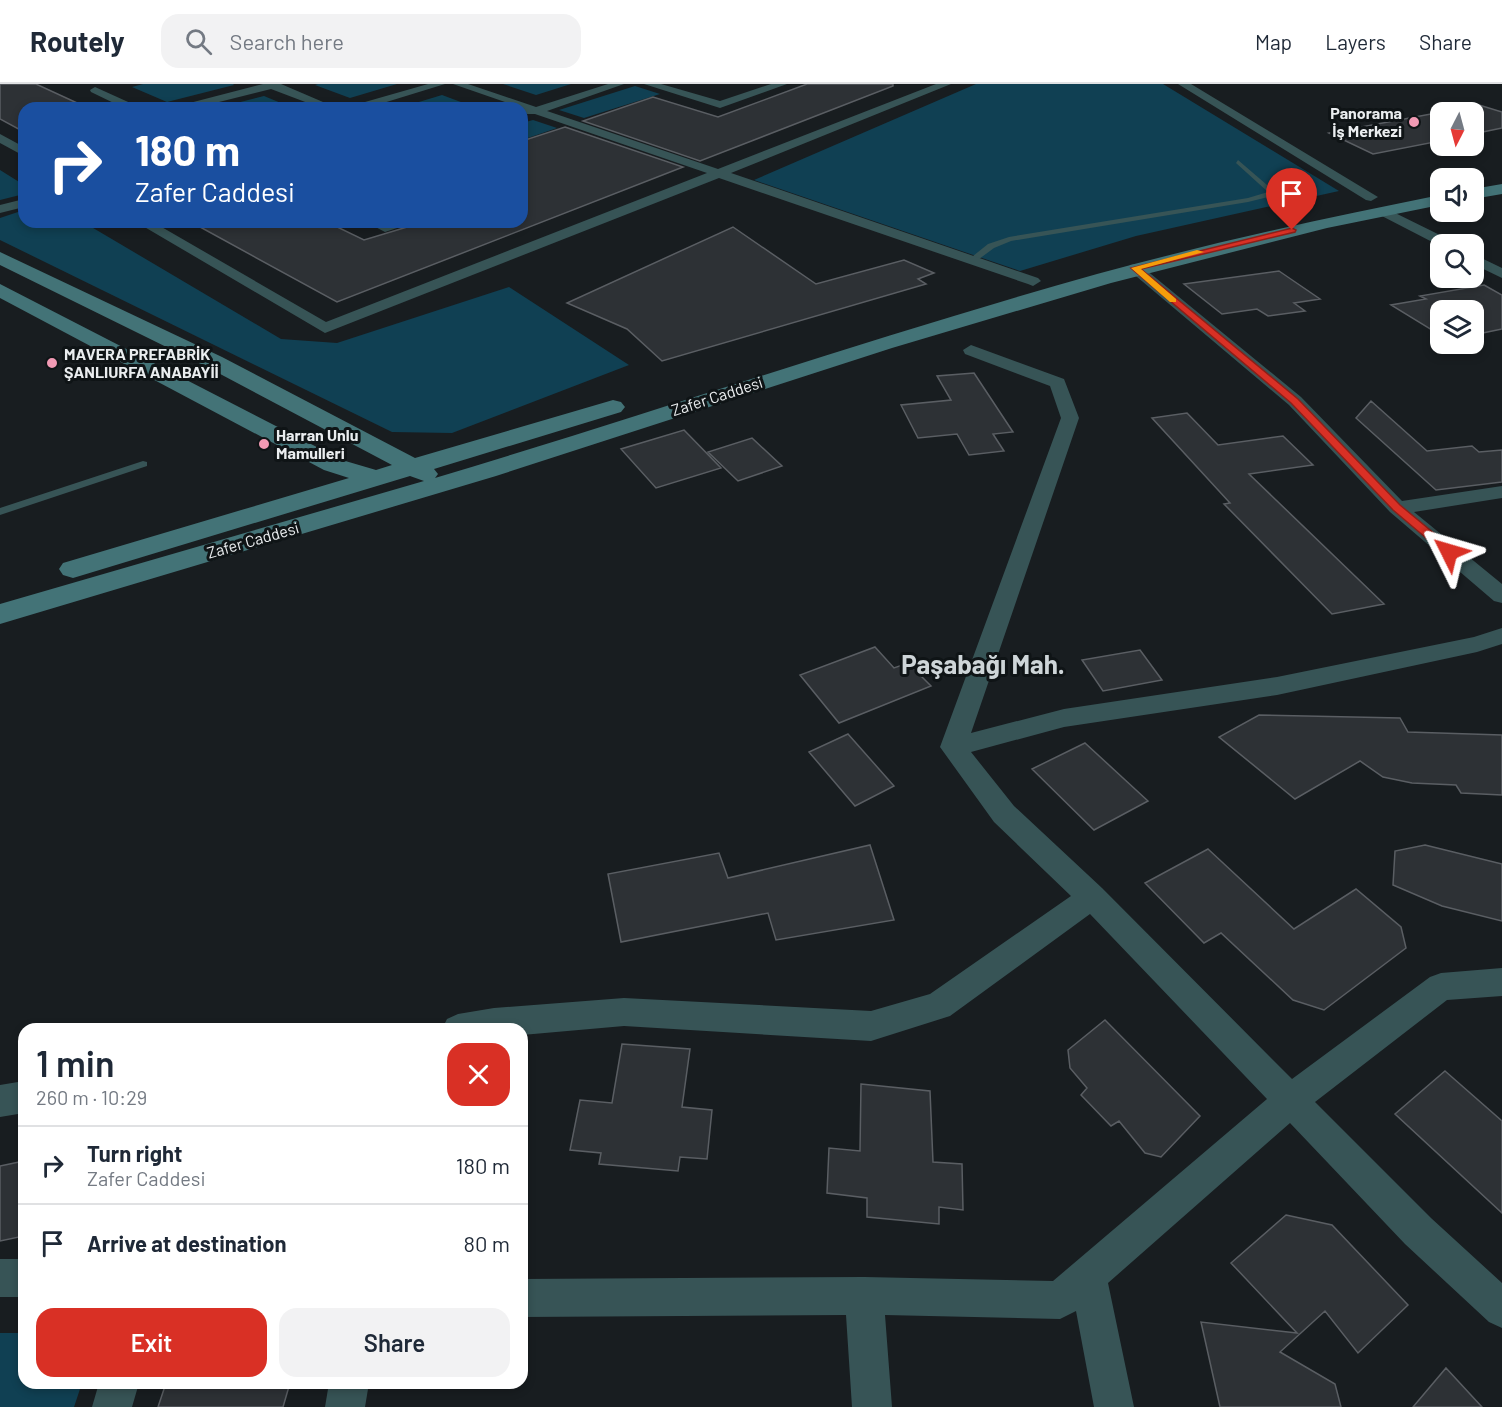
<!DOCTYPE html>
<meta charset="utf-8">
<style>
:root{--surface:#fff;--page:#f2f2f3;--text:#1f2937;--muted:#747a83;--line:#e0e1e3;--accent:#d93025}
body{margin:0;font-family:Barlow,sans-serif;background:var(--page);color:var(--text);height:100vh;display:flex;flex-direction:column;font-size:22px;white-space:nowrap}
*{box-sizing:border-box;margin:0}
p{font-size:20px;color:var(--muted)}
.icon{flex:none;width:33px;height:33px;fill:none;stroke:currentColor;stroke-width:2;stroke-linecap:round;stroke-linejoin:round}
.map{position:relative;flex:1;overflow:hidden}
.drawer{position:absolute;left:18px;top:939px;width:510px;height:366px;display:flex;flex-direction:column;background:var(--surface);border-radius:18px;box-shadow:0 3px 9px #0003}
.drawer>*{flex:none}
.guide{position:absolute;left:18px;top:18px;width:510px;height:126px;border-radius:18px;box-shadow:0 3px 9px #0003;background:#1a4fa0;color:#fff;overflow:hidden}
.needle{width:39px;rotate:186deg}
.controls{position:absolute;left:1430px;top:18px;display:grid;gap:12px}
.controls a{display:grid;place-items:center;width:54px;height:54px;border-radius:12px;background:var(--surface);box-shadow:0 3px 9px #0003;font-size:30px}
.pin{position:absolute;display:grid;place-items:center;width:51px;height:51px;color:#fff;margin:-62px -26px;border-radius:50% 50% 50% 0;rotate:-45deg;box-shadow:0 0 6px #0007}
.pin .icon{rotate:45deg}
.me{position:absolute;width:66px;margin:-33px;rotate:310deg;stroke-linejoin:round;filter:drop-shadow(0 0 4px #0008)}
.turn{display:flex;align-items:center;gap:21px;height:126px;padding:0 18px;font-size:27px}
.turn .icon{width:78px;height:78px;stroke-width:2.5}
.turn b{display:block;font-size:42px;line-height:51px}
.round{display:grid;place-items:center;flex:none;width:63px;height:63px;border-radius:18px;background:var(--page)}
.head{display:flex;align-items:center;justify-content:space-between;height:102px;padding:0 18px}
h1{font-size:36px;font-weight:600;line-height:45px}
.primary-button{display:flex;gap:12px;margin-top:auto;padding:12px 18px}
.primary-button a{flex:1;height:69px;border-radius:18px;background:var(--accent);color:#fff;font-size:24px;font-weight:600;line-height:69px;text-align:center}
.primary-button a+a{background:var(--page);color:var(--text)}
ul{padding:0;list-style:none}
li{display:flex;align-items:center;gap:18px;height:78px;padding:0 18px;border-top:2px solid var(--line)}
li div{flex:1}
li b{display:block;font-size:22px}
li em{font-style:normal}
header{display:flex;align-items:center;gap:36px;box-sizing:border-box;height:84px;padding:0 30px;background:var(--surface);border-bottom:2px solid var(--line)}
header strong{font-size:28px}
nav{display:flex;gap:33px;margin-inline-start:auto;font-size:21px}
.search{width:420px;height:54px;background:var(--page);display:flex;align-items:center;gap:15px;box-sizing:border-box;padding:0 21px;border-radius:18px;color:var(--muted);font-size:22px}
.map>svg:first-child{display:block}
</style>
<header>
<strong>Routely</strong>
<div class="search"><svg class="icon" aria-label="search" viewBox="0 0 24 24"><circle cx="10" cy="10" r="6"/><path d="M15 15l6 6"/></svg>Search here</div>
<nav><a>Map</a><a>Layers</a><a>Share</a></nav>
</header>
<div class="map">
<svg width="1502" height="1323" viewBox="0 0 1502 1323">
<rect width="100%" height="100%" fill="#181d20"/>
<!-- green -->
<path fill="#104053" d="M143,0h90l1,1 -67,17 -35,-15z
M318,0h79l-47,14 -35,-13z
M503,0h68l-35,11z
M976,0h187l176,107 -203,45 -116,35 -266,-91z
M635,2l25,8 -76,24 -25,-8z
M442,11l35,13h-78z
M264,12l29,12h-56l-8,-3z
M533,36l24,8 -35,12v-17z
M0,86l24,15v9l-24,6z
M24,126v12h59l198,117 56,4 172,-56 120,78 -177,68 -60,-1 -392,-192v-22z
M0,1249h24v50h58l-8,24h-74z"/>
<!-- building -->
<path fill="#2d3135" stroke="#5a5e63" stroke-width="1.5" d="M0,0h36l52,24h-64v24l-24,-13z
M807,0h86v2l-193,75 -117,-40 70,-24 65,20z
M1479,21l23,7v16l-29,6v-22h-33v29l-67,13 -44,-21z
M565,43l118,40 -346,135 -146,-80h136l37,18 43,-13 6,-5h109v-81z
M733,143l83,57 88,-24 30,13 -16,6 8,5 -264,77 -35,-32 -60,-26z
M1279,187l41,28 -26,4 11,8 -37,5 -11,-7 -35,5 -38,-30z
M1484,201l18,10v34l-29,6v-25h-33v25l-49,-30 35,-6 -6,-3z
M974,289l39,59 -20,2 11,17 -35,4 -12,-21 -39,4 -17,-33 50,-5 -14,-24z
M1371,317l56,50 45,-5 7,6 23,-2v32l-66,8 -80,-72z
M1187,329l31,32 65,-9 30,29 -64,9 135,130 -52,10 -108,-110 6,-1 -78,-85z
M684,346l37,38 -65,20 -35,-39z
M752,354l30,28 -44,15 -30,-29z
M875,563l19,21 14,-5 23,23 -92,37 -39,-48z
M1140,566l22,30 -59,11 -21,-31z
M1259,631l141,3 8,14 94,3v60l-41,-2 -5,-8 -44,-2 -29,-6 -23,-16 -65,38 -76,-62z
M848,650l46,52 -39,20 -46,-54z
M1085,659l63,58 -54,29 -62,-61z
M870,761l24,75 -118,20 -8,-27 -147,29 -13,-68 111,-21 9,25z
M1425,761l77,19v57l-60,-15 -49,-21 2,-34z
M1208,765l86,80 62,-40 45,38 5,21 -82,62 -31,-10 -72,-67 -17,10 -59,-60z
M1105,936l95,96 -39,41 -16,-4 -26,-32 -8,5 -30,-31 6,-7 -17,-20 -2,-18z
M622,960l68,5 -8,58 30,3 -5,49 -27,-2 -2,14 -79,-7 2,-11 -31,-3 10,-50 32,3z
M1445,987l57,50v92l-107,-99z
M861,1000l69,7 3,71 29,2 1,46 -24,-3v17l-72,-7v-19l-40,-5 2,-45 31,3z
M24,1077v75l-24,5v-75z
M1286,1131l46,10 76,80 -50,48 -33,-42 -45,41 55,32 6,23h-121l-19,-85 96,11 -66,-70z
M1446,1284l36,39h-69z
M166,1299h124l-7,24h-125z"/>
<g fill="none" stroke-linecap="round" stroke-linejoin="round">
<!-- service -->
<path fill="#375456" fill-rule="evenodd" d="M1238,76l36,31v2l-6,4 -20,5 -237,39 -17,7 -19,14 -7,-2 20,-16 21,-7 239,-39 20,-6 -32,-29z
M143,377l4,1v4l-147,49v-7z"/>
<!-- minor -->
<path fill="#375456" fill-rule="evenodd" d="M263,0h18l56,24h-16l-50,-19 -76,19h-19l2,-2z
M428,0h17l-78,24h-18l2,-2z
M453,0h15l68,23 72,-23h16l-77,27 171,58 218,-85h15l-220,89 307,105 3,3 -8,5 -5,-2 -309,-106 -394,155 -189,-111h17l173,100 381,-149 -172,-59h-8l-5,-6z
M644,0h17l59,17 51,-17h16l-67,24z
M1178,0h13l187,113 -7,4 -5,-1z
M95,3l42,19 2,2h-15l-33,-16 -1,-2z
M0,50l24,13v9l-24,-13z
M24,115v8l-24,6v-8z
M1383,123l69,34 2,3 -14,2 -62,-32 -2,-3z
M366,138h42l-2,3 -21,7z
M1473,170l29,14v10l-29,-14z
M1135,180l5,1 161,132 101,104 100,-15v12l-88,14 88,72v19l-8,-2 -104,-89 -101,-107 -159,-134 -2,-3 2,-3z
M971,261l93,34 15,39 -108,315 93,-24 213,-32 197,-40 28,-9v16l-25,8 -200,43 -213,32 -93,25 43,54 88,82 190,191 138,-102 11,-4 61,-5v28l-55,4 -132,102 116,116 71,65v45l-13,-6 -84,-78 -115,-121 -182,160 26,124h-40l-18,-96 -16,8 -175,-4 7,92h-40l-6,-92 -324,2v-38l342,-2 189,4 214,-182 -177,-185 -140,102 -79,25 -247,-15 -102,9v-6h-80l5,-10 11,-5 36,-6 130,-10 247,13 59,-17 141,-98 -77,-74 -54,-75 121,-329 -11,-32 -85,-32 -2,-4z
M24,997v32l-24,4v-32z
M0,1175h24v38h-24z
M99,1299h40l-7,24h-40z
M329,1299h40l-4,24h-40z"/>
<!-- secondary -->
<path fill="#437377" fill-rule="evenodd" d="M1502,100v10l-29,5v-10z
M1440,111v10l-113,23 -216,55 -219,65 -396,128 -496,148v-20l424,-123 -14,-5 -327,99 -10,3 -10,-3 -4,-6 4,-6 286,-85 -25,-8 -324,-172v-14l342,176 34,10 16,-5 -185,-98 -207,-102v-13l222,105 193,101 198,-58 8,2 4,5 -4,5 -187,57 4,5 -3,4c221,-66 440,-142 662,-204 114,-31 228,-56 343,-79z"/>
</g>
<!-- route -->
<path fill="#d93025" stroke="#8d1f18" stroke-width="1.5" d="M1292,144l4,2 -1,2 -154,37 157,130 102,106 53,44v5h-8l-52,-44 -102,-107 -160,-135z"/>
<!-- slow -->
<path fill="#f59e0b" d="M1197,166l7,2 -63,17 35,30v3h-6l-39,-34z"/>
<!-- markers -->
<g fill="#f19ab4" stroke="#0f1416" stroke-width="2">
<circle cx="1414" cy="38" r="6"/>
<circle cx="52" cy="279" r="6"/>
<circle cx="264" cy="360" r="6"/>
</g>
<g text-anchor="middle" stroke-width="6" stroke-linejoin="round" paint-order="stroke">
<!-- far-poi labels -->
<g font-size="16" font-weight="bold" fill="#eaedef" stroke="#0f1416" text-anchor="start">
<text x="1402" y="35" text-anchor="end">Panorama<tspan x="1402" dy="18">İş Merkezi</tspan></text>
<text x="64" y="276">MAVERA PREFABRİK<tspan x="64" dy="18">ŞANLIURFA ANABAYİİ</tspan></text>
<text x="276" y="357">Harran Unlu<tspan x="276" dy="18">Mamulleri</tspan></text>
</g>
<!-- far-street labels -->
<g font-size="16" fill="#eaedef" stroke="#0f1416">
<text transform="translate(717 312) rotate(-18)" y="6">Zafer Caddesi</text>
<text transform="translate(253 456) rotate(-16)" y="6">Zafer Caddesi</text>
</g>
<!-- district labels -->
<g font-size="26" font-weight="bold" fill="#ced5d8" stroke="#0f1416">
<text x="983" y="590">Paşabağı Mah.</text>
</g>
</g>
</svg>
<div class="controls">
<a><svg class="needle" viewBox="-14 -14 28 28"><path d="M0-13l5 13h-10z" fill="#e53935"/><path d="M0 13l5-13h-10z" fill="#747a83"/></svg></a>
<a><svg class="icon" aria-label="sound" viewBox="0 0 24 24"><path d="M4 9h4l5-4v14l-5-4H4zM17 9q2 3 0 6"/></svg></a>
<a><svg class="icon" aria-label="search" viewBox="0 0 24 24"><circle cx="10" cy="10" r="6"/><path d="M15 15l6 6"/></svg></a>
<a><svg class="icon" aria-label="layers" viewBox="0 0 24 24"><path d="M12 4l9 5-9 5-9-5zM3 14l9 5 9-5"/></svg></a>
</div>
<div class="pin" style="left:1292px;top:146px;background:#d93025"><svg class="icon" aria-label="arrive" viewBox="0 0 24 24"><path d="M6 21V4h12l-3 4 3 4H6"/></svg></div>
<svg class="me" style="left:1449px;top:468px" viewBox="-20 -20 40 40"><path d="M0-17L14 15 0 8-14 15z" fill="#d93025" stroke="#fff" stroke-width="4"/></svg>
<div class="guide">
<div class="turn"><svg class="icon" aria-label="right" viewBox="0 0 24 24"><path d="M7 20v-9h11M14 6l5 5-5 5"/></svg><div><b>180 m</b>Zafer Caddesi</div></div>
</div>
<section class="drawer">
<div class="head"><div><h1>1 min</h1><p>260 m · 10:29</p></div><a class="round" style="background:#d93025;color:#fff"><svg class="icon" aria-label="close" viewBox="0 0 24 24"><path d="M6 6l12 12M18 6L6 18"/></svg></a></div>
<ul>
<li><svg class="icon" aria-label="right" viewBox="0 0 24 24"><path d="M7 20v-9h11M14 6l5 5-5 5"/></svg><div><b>Turn right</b><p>Zafer Caddesi</p></div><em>180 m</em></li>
<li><svg class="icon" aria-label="arrive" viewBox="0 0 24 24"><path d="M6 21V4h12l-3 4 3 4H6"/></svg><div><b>Arrive at destination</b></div><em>80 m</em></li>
</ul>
<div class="primary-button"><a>Exit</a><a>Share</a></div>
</section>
</div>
